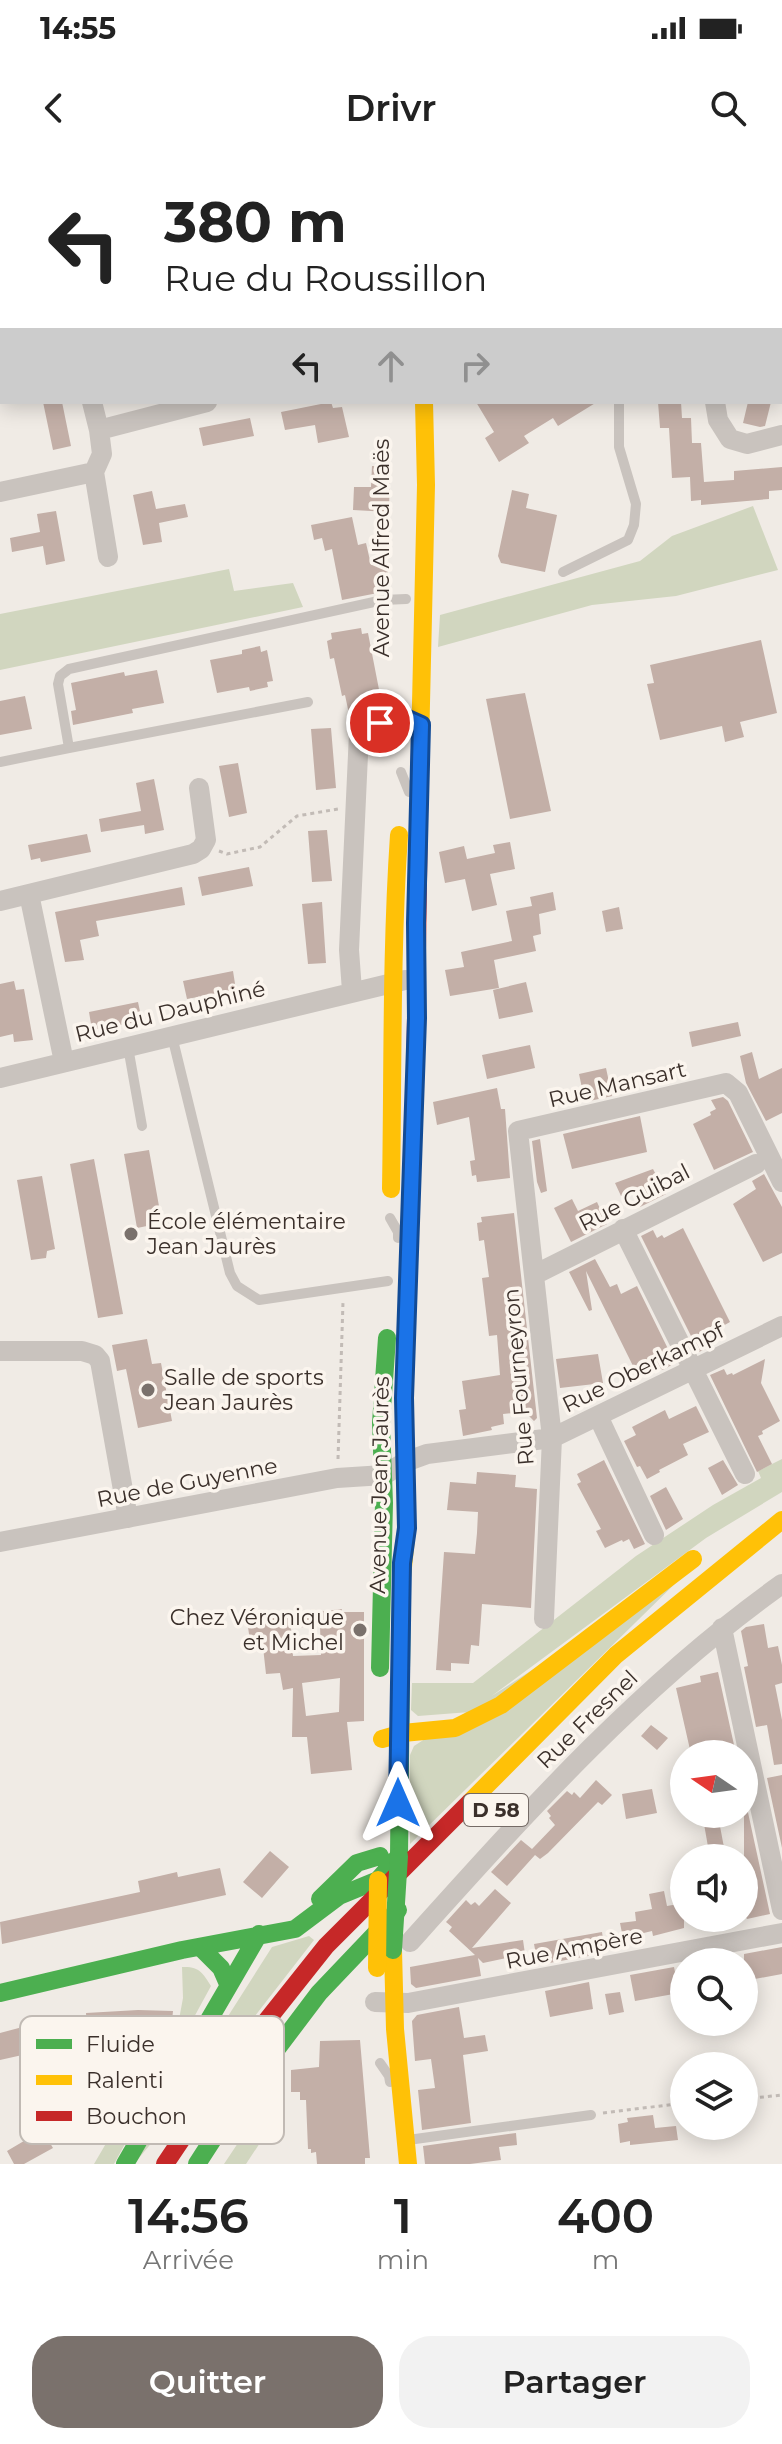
<!DOCTYPE html>
<html lang="fr">
<meta charset="utf-8">
<style>
:root{--surface:#fff;--page:#f2f2f2;--text:#222;--muted:#767676;--accent:#7a716c}
body{margin:0;font-family:Montserrat,sans-serif;background:var(--page);color:var(--text);height:100vh;display:flex;flex-direction:column;font-size:30px;white-space:nowrap}
*{box-sizing:border-box;margin:0}
p{font-size:26px;color:var(--muted)}
.icon{flex:none;width:44px;height:44px;fill:none;stroke:currentColor;stroke-width:2;stroke-linecap:round;stroke-linejoin:round}
.map{position:relative;height:2004px;overflow:hidden}
.sheet{display:flex;flex-direction:column;background:var(--surface);flex:1}
.sheet>*{flex:none}
.hud{position:absolute;left:0px;top:0px;width:782px;height:244px;box-shadow:0 4px 20px #0003;background:#fff;color:var(--text);overflow:hidden}
.needle{width:52px;rotate:283deg}
.tools{position:absolute;left:670px;top:1580px;display:grid;gap:16px}
.tools a{display:grid;place-items:center;width:88px;height:88px;border-radius:50%;background:var(--surface);box-shadow:0 4px 20px #0003;font-size:40px}
.pin{position:absolute;display:grid;place-items:center;width:68px;height:68px;color:#fff;margin:-34px;border:4px solid #fff;border-radius:50%;box-shadow:0 2px 8px #0007}
.me{position:absolute;width:88px;margin:-44px;rotate:0deg;stroke-linejoin:round;filter:drop-shadow(0 0 6px #0008)}
.turn{display:flex;align-items:center;gap:28px;height:168px;padding:0 32px;font-size:36px}
.turn .icon{width:104px;height:104px;stroke-width:2.5}
.turn b{display:block;font-size:56px;line-height:68px}
.lanes{display:flex;align-items:center;height:76px;padding:0 32px;background:#0003;justify-content:center;gap:40px;direction:ltr}
.lanes .off{opacity:.35}
.eta{display:flex;justify-content:space-evenly;align-items:center;height:136px;text-align:center}
.eta b{font-size:48px;font-weight:600;line-height:56px}
.primary-button{display:flex;gap:16px;margin-top:auto;padding:16px 32px}
.primary-button a{flex:1;height:92px;border-radius:32px;background:var(--accent);color:#fff;font-size:32px;font-weight:600;line-height:92px;text-align:center}
.primary-button a+a{background:var(--page);color:var(--text)}
.status{display:flex;justify-content:space-between;align-items:center;height:56px;padding:0 40px;background:var(--surface);direction:ltr}
.status svg{height:22px;fill:currentColor}
header{display:flex;justify-content:space-between;align-items:center;height:104px;padding:0 32px;background:var(--surface);font-size:36px;font-weight:600}
.map>svg:first-child{display:block}
</style>
<div class="status"><b>14:55</b><svg viewBox="0 0 49 12"><path d="M0 12V9h3v3zM5 12V6h3v6zM10 12V3h3v9zM15 12V0h3v12zM26 1h20v11H26zM47 4h2v5h-2z"/></svg></div>
<header><svg class="icon" aria-label="back" viewBox="0 0 24 24"><path d="M15 5l-7 7 7 7"/></svg>Drivr<svg class="icon" aria-label="search" viewBox="0 0 24 24"><circle cx="10" cy="10" r="6"/><path d="M15 15l6 6"/></svg></header>
<div class="map">
<svg width="782" height="2004" viewBox="0 0 782 2004">
<rect width="100%" height="100%" fill="#f0ebe5"/>
<!-- green -->
<path fill="#d1d6bf" d="M753,346l25,64 -102,26 -84,9 -154,42 2,-32 200,-54 32,-25z
M229,409l5,22 59,-8 10,24 -303,63v-56z
M782,1299v33l-76,46 -236,174 -52,4 -7,-6 1,-27h61l163,-127 77,-51 48,-27 -3,-7z
M692,1407l-282,277v-89l4,-9z
M309,1776l5,4 -87,112 -93,112 138,-217z
M182,1807c17,-1 21,6 29,19l-97,178h-20l31,-53 36,-52 17,-34 5,-27z
M270,1935l15,10 -39,59h-22z"/>
<!-- building -->
<path fill="#c3afa7" fill-rule="evenodd" d="M43,242h19l9,44 -18,4z
M331,242l2,6 9,-1 7,30 -31,6 -3,-18 -30,5 -4,-18z
M476,242h121l-39,24 -5,-8 -29,18 5,7 -30,19 -14,-24 9,-6z
M658,242h23l1,16h9l1,25h9l3,39 30,-2v-9l48,-4v23l-13,1v8l-68,6v-5l-10,1 -1,-24 -18,1 -3,-50h-9z
M748,242h23l-6,24 -5,1 -17,-4z
M250,258l4,18 -51,10 -4,-18z
M372,306l18,1 -1,45 -36,-2 1,-23h17z
M512,330l17,4 -3,14 31,7 -12,57 -44,-9 -3,-7z
M152,331l4,18 29,-5 3,13 -29,6 3,19 -19,3 -10,-50z
M56,351l9,50 -19,4 -3,-19 -31,6 -2,-14 30,-6 -3,-18z
M352,357l6,28 8,-2 5,22 17,-3v29l-46,9 -10,-51 -7,2 -3,-13 -8,2 -3,-15z
M361,468l1,6 6,-1 14,72 -33,9 -4,-19 -3,1 -8,-38 -4,1 -3,-18 5,-2 -1,-6z
M761,480l16,73 -37,9 4,15 -19,5 -3,-16 -62,14 -13,-56 7,-1 -4,-18z
M260,486l1,6 6,-2 6,31 -6,1 1,5 -18,4 -1,-4 -32,6 -7,-33 32,-6v-4z
M157,510l7,33 -32,6 1,4 -60,12 -2,-14 5,-1 -5,-27 53,-11 1,4z
M525,533l26,118 -41,8 -24,-120z
M25,536l7,33 -32,6v-34z
M331,568l5,60 -20,2 -5,-61z
M238,603l9,50 -18,4 -10,-51z
M154,619l10,51 -19,4 -1,-9 -43,7 -2,-13 42,-8 -5,-28z
M327,670l5,51 -20,1 -4,-51z
M87,674l4,18 -50,10 -1,-4 -9,2 -3,-15z
M510,682l5,27 -25,5 7,31 -25,6 -7,-32 -20,4 -6,-31 25,-6 3,13 28,-6 -2,-8z
M249,707l4,19 -51,10 -4,-19z
M182,727l3,18 -89,16 3,15 -19,4 4,20 -19,2 -10,-50z
M553,732l3,18 -17,4 2,20 -8,2 3,15 -42,9 5,28 -49,8 -5,-26 19,-3 -3,-15 51,-11 -6,-30 26,-5 -2,-9z
M322,742l4,61 -18,1 -6,-60z
M619,747l4,22 -17,3 -4,-21z
M233,811l3,19 -49,9 -4,-18z
M14,821l2,9 8,-1 9,51 -19,2 -1,-8 -13,3v-53z
M526,822l7,30 -34,7 -6,-29z
M138,842l4,19 -50,9 -3,-18z
M738,862l3,14 -49,11 -3,-15z
M530,885l5,23 -48,11 -5,-24z
M752,892l7,27 23,-11v45l-16,8 -20,-38 -6,-27z
M606,908l6,28 -27,6 -6,-28z
M497,928l4,21h4l5,69 -33,4 -1,-7 -4,1 -2,-15 5,-1 -6,-43 -32,8 -4,-23z
M723,937l5,4 25,51 -39,18 -21,-46 18,-9 -1,-3 6,-3 -5,-9z
M640,956l7,36 -75,17 -9,-35z
M540,979l7,52 -6,2 -4,-11 -5,-41z
M149,990l13,73 -25,5 -13,-74z
M94,999l29,155 -25,4 -28,-154z
M653,1009l13,25 -26,13 -7,-14 -12,3 -6,-13z
M764,1014l18,33v46l-19,9 -30,-58 23,-15 -4,-8z
M42,1016l13,73 -8,2 -1,7 -15,2 -14,-80z
M572,1039l6,12 19,-9 10,22 -36,18 -17,-34z
M514,1053l23,205 -3,3 -9,-9 -22,2 1,10 -13,3 1,3 -29,6 -4,-26 7,-1 -4,-28 38,-6 -3,-40 -8,1 -7,-58 7,-1 -5,-37 -5,1 -2,-18 5,-1 -1,-5z
M683,1068l47,94 -18,10 1,2 -6,3 5,9 -13,6 -58,-116 12,-6 4,8 5,-3 2,3z
M595,1099l15,28 7,-3 4,10 16,-8 38,77 -12,7 -10,-6 -17,8 -50,-101 6,39 -3,1 -20,-39z
M147,1179l5,25 9,-1 11,58 -34,7 -12,-59 -9,2 -5,-26z
M598,1194l5,29 -43,5 -4,-29z
M765,1199l-4,24 19,38 -18,10 1,3 -5,2 14,28 -15,8 -47,-97 14,-6 3,6 5,-2 1,2z
M696,1246l13,26 -26,12 5,11 -29,15 1,2 -13,7 -7,-13 -3,1 -13,-26 12,-6 -4,-8 33,-17 4,9z
M604,1300l41,84 -11,5 -5,-10 -6,3 -1,-2 -17,8 -9,-17 5,-2 -24,-45 4,-2 -4,-8z
M723,1300l15,25 -16,10 -14,-27z
M477,1312l39,3 -1,12 22,2 -6,119 -49,-4 -3,42 -8,-1 -2,19 -18,-1v8l-15,-1 8,-118 31,2 2,-21 1,-21 -31,-2 3,-28 26,2z
M666,1327l17,32 -17,11 -16,-34z
M342,1449l-1,3h23v109l-17,1 5,48 -41,4 -4,-37h-15l1,-49 -10,2 -3,-17 -14,1 -3,-27 -12,1 -4,-28zM320,1466l1,29 -28,1 -2,-28zM340,1518l-1,34 -33,4 -4,-33z
M764,1464l4,24 10,-2 4,19v18l-7,2 7,35v44l-8,1 -7,-40 -11,2 -12,-60 4,-1 -7,-35 5,-4z
M718,1512l18,82h-45l-15,-66 25,-6 -1,-6z
M651,1565l17,13 -11,12 -16,-14z
M782,1615v73l-15,-70z
M596,1620l16,15 -10,10 -4,-3 -50,51 -8,6 -5,-4 -28,31 -16,-14 30,-32 11,9 23,-24 -6,-7 2,-2 -4,-5 20,-20 5,4 2,-3 6,6z
M652,1629l5,24 -31,6 -4,-25z
M744,1634l26,120 -23,5 -3,-5z
M719,1661l7,37h-16l-6,-34z
M270,1691l19,16 -27,31 -19,-16z
M220,1708l6,27 -224,49 -2,-22 140,-30 -2,-11 39,-9 1,5z
M495,1729l16,14 -39,45 51,-8 2,14 -42,9 -5,-5 3,18 -65,12 -5,-4 -1,-17 65,-12 -26,-24 3,-4 -6,-5 20,-22 5,5 4,-3 4,4z
M664,1731l3,15 17,-3v25l-31,8 -1,-5 -29,7 -3,-15 16,-2 -1,-9 17,-3 -3,-15z
M602,1772l3,21 -67,12 -4,-21z
M782,1787v27l-38,7v-27z
M674,1807l5,26 -44,8 -5,-26z
M589,1822l4,27 -43,8 -5,-26z
M620,1832l4,20 -15,3 -4,-21z
M459,1847l5,31 21,-3 3,16 -25,4 8,68 -49,7 -4,-40 17,-2 -4,-29 -16,2 -3,-40 5,-6z
M138,1850l35,1 -3,30h-18l-29,-9v6l-35,2 -2,-27z
M60,1857l7,28 -67,15v-27z
M360,1880l10,118h-5v6h-48l-1,-12 -5,1v-4h-3l-2,-49h-6v-8h-9v-22l28,-3 1,-26z
M653,1955l2,13 21,-2 2,14 -48,5v-4l-10,2 -2,-19 10,-2 -1,-4z
M41,1968l12,20 -29,16h-10l-7,-13 22,-13 -1,-2z
M516,1973l1,12 -18,2 2,13 -31,4h-45l-2,-18z"/>
<g fill="none" stroke-linecap="round" stroke-linejoin="round">
<!-- path -->
<path stroke="#c2bbb6" stroke-width="3" stroke-dasharray="4 4" stroke-linecap="butt" d="M727,2l1,-2
M219,691l8,3 33,-7 37,-31 41,-7
M338,1299l5,-157
M744,1939l38,-4
M603,1953l81,-10"/>
<!-- lane -->
<path stroke="#c9c3be" stroke-width="10" d="M464,0v2
M563,412l65,-32 6,-15 2,-21 -17,-57v-45
M308,542l-239,46 -11,-64 2,-8 9,-7 314,-69 23,-1
M0,602l69,-14
M401,612l8,20
M172,876l58,237 7,13 22,14 129,-19
M128,887l14,79
M390,1058l8,14v6
M380,1903l9,13 1,6
M408,1980l183,-25"/>
<!-- street -->
<path stroke="#c9c3be" stroke-width="20" d="M24,0v2
M666,2v-2
M0,36l2,-1
M780,104l2,-3
M780,119h2
M92,242l7,28 3,24 -8,18 14,85
M715,242l3,18 12,19 17,5 35,-9
M99,270l108,-28
M0,332l94,-20
M29,734l35,168
M0,741l193,-47 8,-5 5,-9 -7,-52
M352,831l-3,-41 10,-217c26,-13 34,-20 62,-8
M0,918l405,-98
M623,1069l122,245
M534,1115l222,-111
M0,1191h82l13,4 5,6 28,157
M598,1256l56,119
M0,1382l337,-64 47,-3 21,-13 22,-8 125,-16 230,-112
M544,1459l8,-181 -34,-307 208,-48 12,10 44,89
M722,1468l60,282
M410,1782c116,-129 231,-258 372,-358
M375,1842l33,1 16,-3 358,-67"/>
<!-- fast -->
<path stroke="#4caf50" stroke-width="18" d="M420,0v2
M380,1508l4,-165 -3,-80 6,-85
M320,1739l37,-36 23,-7
M201,1788l20,20 7,16
M0,1833l182,-43 113,-21 44,-33 39,-16 21,-24 3,-279
M125,2004l134,-230
M197,2004l42,-65 80,-106 79,-83"/>
<!-- slow -->
<path stroke="#ffc107" stroke-width="18" d="M399,0v2
M420,587l6,-262 -2,-83
M391,1029c2,-118 0,-236 8,-354
M402,1417l5,-49 -3,-130 11,-315
M382,1579l21,-6 52,-5 46,-23 192,-146
M470,1642l146,-147 166,-135
M393,1790l2,79 13,135"/>
<!-- jam -->
<path stroke="#c62828" stroke-width="18" d="M415,923l5,-336
M165,2004l68,-101 93,-117 144,-144"/>
<!-- fast-bridge -->
<path stroke="#4caf50" stroke-width="18" d="M393,1790l6,-94"/>
<!-- slow-bridge -->
<path stroke="#ffc107" stroke-width="18" d="M377,1808l1,-88"/>
</g>
<g fill="none" stroke-linecap="round" stroke-linejoin="round">
<!-- route casing -->
<g stroke="#114b97" stroke-width="20">
<path id="route" d="M380,563l23,-6 18,8 -5,198 1,95 -13,380 3,130 -5,35 -4,240"/>
</g>
<!-- route -->
<use href="#route" stroke="#1a73e8" stroke-width="14"/>
</g>
<!-- markers -->
<g fill="#7a716c" stroke="#fbf5ee" stroke-width="3">
<circle cx="131" cy="1074" r="8"/>
<circle cx="148" cy="1230" r="8"/>
<circle cx="360" cy="1470" r="8"/>
</g>
<g text-anchor="middle" stroke-width="7" stroke-linejoin="round" paint-order="stroke">
<!-- shield labels -->
<rect fill="#fbf5ee" stroke="#756b66" stroke-width="2" x="464" y="1634" width="64" height="32" rx="6"/>
<g font-size="20" font-weight="bold" fill="#3b302b">
<text x="496" y="1657">D 58</text>
</g>
<!-- street labels -->
<g font-size="22" fill="#3b302b" stroke="#fbf5ee">
<text transform="translate(381 388) rotate(-90)" y="8">Avenue Alfred Maës</text>
<text transform="translate(170 851) rotate(-14)" y="8">Rue du Dauphiné</text>
<text transform="translate(617 924) rotate(-13)" y="8">Rue Mansart</text>
<text transform="translate(634 1037) rotate(-27)" y="8">Rue Guibal</text>
<text transform="translate(643 1207) rotate(-26)" y="8">Rue Oberkampf</text>
<text transform="translate(518 1217) rotate(-95)" y="8">Rue Fourneyron</text>
<text transform="translate(187 1322) rotate(-11)" y="8">Rue de Guyenne</text>
<text transform="translate(379 1325) rotate(-89)" y="8">Avenue Jean Jaurès</text>
<text transform="translate(587 1559) rotate(-44)" y="8">Rue Fresnel</text>
<text transform="translate(574 1788) rotate(-11)" y="8">Rue Ampère</text>
</g>
<!-- poi labels -->
<g font-size="22" fill="#3b302b" stroke="#fbf5ee" text-anchor="start">
<text x="147" y="1069">École élémentaire<tspan x="147" dy="25">Jean Jaurès</tspan></text>
<text x="164" y="1225">Salle de sports<tspan x="164" dy="25">Jean Jaurès</tspan></text>
<text x="344" y="1465" text-anchor="end">Chez Véronique<tspan x="344" dy="25">et Michel</tspan></text>
</g>
</g>
<!-- legend -->
<rect x="20" y="1856" width="264" height="128" rx="12" fill="#fbf5ee" stroke="#c1bab4" stroke-width="2"/>
<rect x="36" y="1879" width="36" height="10" fill="#4caf50"/>
<rect x="36" y="1915" width="36" height="10" fill="#ffc107"/>
<rect x="36" y="1951" width="36" height="10" fill="#c62828"/>
<g font-size="22" fill="#3b302b">
<text x="86" y="1892">Fluide</text>
<text x="86" y="1928">Ralenti</text>
<text x="86" y="1964">Bouchon</text>
</g>
</svg>
<div class="tools">
<a><svg class="needle" viewBox="-14 -14 28 28"><path d="M0-13l5 13h-10z" fill="#e53935"/><path d="M0 13l5-13h-10z" fill="#767676"/></svg></a>
<a><svg class="icon" aria-label="sound" viewBox="0 0 24 24"><path d="M4 9h4l5-4v14l-5-4H4zM17 9q2 3 0 6"/></svg></a>
<a><svg class="icon" aria-label="search" viewBox="0 0 24 24"><circle cx="10" cy="10" r="6"/><path d="M15 15l6 6"/></svg></a>
<a><svg class="icon" aria-label="layers" viewBox="0 0 24 24"><path d="M12 4l9 5-9 5-9-5zM3 14l9 5 9-5"/></svg></a>
</div>
<div class="pin" style="left:380px;top:563px;background:#d93025"><svg class="icon" aria-label="arrive" viewBox="0 0 24 24"><path d="M6 21V4h12l-3 4 3 4H6"/></svg></div>
<svg class="me" style="left:398px;top:1643px" viewBox="-20 -20 40 40"><path d="M0-17L14 15 0 8-14 15z" fill="#1a73e8" stroke="#fff" stroke-width="4"/></svg>
<div class="hud">
<div class="turn"><svg class="icon" aria-label="left" viewBox="0 0 24 24"><path d="M17 20v-9H6M10 6l-5 5 5 5"/></svg><div><b>380 m</b>Rue du Roussillon</div></div>
<div class="lanes"><svg class="icon" aria-label="left" viewBox="0 0 24 24"><path d="M17 20v-9H6M10 6l-5 5 5 5"/></svg><svg class="icon off" aria-label="ahead" viewBox="0 0 24 24"><path d="M12 20V5M6 11l6-6 6 6"/></svg><svg class="icon off" aria-label="right" viewBox="0 0 24 24"><path d="M7 20v-9h11M14 6l5 5-5 5"/></svg></div>
</div>
</div>
<section class="sheet">
<div class="eta">
<div><b>14:56</b><p>Arrivée</p></div>
<div><b>1</b><p>min</p></div>
<div><b>400</b><p>m</p></div>
</div>
<div class="primary-button"><a>Quitter</a><a>Partager</a></div>
</section>
